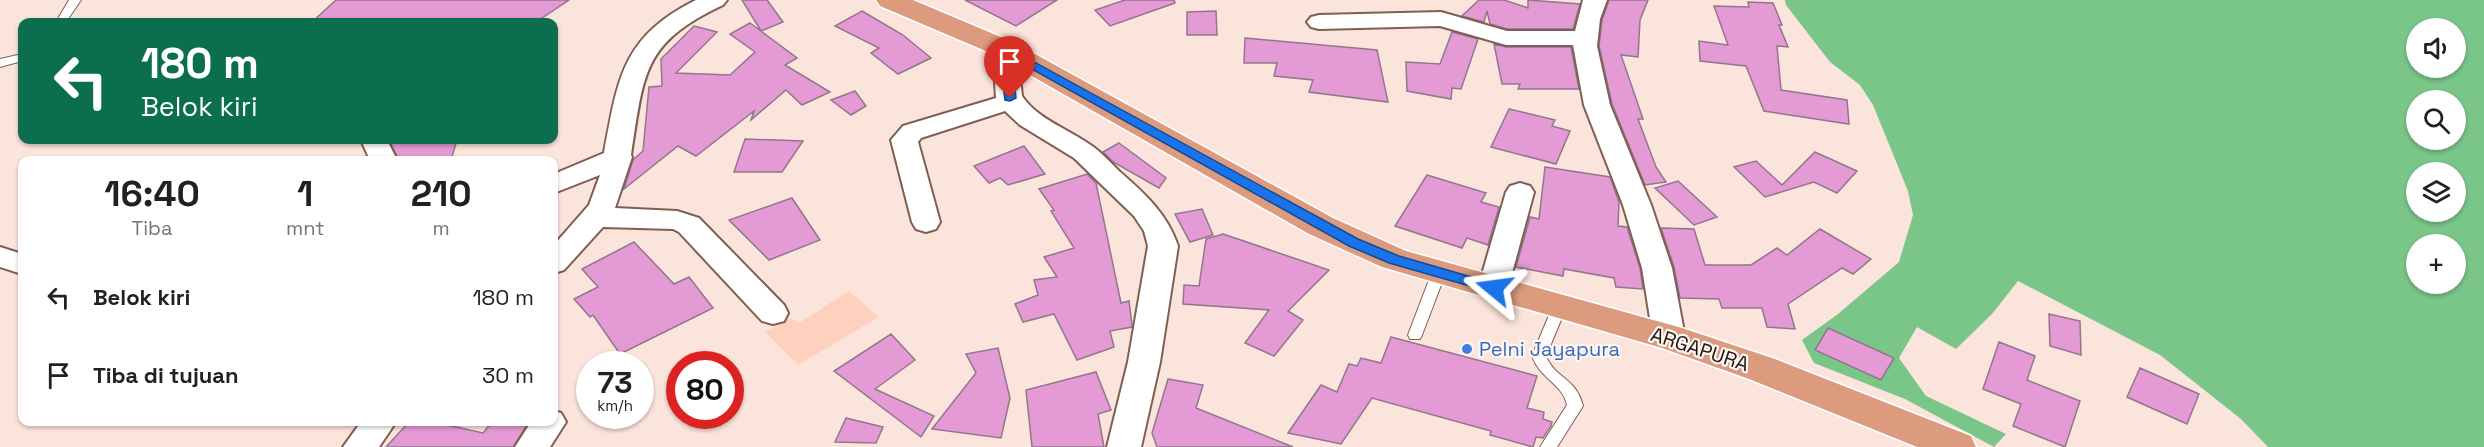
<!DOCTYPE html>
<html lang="id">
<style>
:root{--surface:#fff;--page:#f2f2f2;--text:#202124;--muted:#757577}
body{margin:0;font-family:"Space Grotesk",sans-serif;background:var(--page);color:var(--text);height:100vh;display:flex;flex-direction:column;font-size:22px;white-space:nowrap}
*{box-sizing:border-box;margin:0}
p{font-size:20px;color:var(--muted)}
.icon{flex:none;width:33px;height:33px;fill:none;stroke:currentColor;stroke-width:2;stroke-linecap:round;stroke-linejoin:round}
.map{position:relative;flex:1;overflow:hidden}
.drawer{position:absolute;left:18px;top:156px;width:540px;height:270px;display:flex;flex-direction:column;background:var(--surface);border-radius:12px;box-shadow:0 2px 4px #0004}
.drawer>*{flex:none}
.banner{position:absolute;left:18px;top:18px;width:540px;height:126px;border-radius:12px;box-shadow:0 2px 4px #0004;background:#0b6e4f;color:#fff;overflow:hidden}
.tools{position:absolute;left:2406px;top:18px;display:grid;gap:12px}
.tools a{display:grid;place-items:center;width:60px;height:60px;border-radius:50%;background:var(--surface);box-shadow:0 2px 4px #0004;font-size:30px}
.speed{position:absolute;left:576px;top:351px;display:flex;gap:12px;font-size:30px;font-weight:700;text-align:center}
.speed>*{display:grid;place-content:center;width:78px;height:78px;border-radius:50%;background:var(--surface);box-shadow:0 2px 4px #0004;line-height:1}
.speed small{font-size:15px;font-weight:400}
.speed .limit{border:9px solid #d22;background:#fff;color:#111}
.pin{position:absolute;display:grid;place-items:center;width:51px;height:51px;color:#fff;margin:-62px -26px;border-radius:50% 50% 50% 0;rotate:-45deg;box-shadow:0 0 6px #0007}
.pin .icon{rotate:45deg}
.me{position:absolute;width:66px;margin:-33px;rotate:286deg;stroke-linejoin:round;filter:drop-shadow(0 0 4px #0008)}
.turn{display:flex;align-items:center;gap:21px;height:126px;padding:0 24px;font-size:27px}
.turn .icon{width:78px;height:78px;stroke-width:2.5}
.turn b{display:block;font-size:42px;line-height:51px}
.eta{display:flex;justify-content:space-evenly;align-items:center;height:102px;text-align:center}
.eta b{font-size:36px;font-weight:700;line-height:42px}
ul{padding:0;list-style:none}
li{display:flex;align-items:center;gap:18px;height:78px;padding:0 24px}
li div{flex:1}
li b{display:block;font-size:22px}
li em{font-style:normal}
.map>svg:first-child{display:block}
</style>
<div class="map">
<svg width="2484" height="447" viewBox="0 0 2484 447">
<rect width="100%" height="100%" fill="#fbe4db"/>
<!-- built -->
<path fill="#fed1bf" d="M849,291l30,26 -81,48 -33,-33 26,-14 8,5z"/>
<!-- forest -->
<path fill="#7ac588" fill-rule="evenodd" d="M1785,0h699v447h-216l-27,-28 -81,-64 -142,-74 -26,33 -36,35 -39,-22 -18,31 27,38 80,38 -12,13 -89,-48 -91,-36 -12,-23 36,-26 61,-52 14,-47 -5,-24 -35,-86 -13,-20 -30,-23 -44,-57zM2416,28h40v40h-40zM2416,100h40v40h-40zM2416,172h40v40h-40zM2416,244h40v40h-40z"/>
<!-- building -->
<path fill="#e49ad4" stroke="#92768b" stroke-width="1.5" d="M336,0h233l-33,22h-224z
M742,0h25l16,22 -22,9z
M965,0h92l-41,26z
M1125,0h49l1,3 -65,23 -15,-16z
M1479,0h25l24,8v-8l52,4 -7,25h-66l-17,-5 -3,-13 -3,11 -22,-6z
M1609,0h39l-8,20 -2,37 -17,-2 22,64h-5l18,48 10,15 -21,3 -33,-81 -13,-58 3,-26z
M1748,2l25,1 9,22h-3l9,22 -11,-1 4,44 66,10 2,24 -85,-13 -18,-45 -46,-5 -1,-20 29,4 -14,-39 35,1z
M862,11l41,24 28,23 -33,16 -27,-21 8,-5 -44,-22z
M1216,11l1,24h-30v-23z
M750,23l47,35 -12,7 45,27 -28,13 -16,-15 -35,30 3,-9 -58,45 -18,-10 -54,43 9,-29 10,-9 6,-64 13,-1 -1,-27 33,-33 23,6 -41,41 54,2 25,-23 -25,-18z
M1452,32l26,7 -17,50 -9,-1 -1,11 -44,-8 -1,-29 34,2z
M1245,38l132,12 11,52 -79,-10 4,-12 -39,-4 3,-13h-33z
M1494,44l12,3h65l8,42h-61l2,-5h-18z
M855,91l11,15 -15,9 -20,-15z
M1509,109l46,11 -3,6 18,5 -14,33 -65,-17z
M745,139l58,2 -21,31h-48z
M389,140h68l-6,20h-52z
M1119,143l47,35 -7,10 -46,-26 -10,-10z
M1024,146l21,28 -37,11 -8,-7 -11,5 -15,-17z
M1815,152l42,19 -20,22 -23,-11 -49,15 -31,-30 22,-6 26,24z
M1545,167l65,10 9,25 -1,24 9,1 13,41 3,21 -27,-2 -2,-9 -50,-9 -1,7 -47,-9 14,-50 9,2z
M1087,174l9,9 25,120 8,-2 3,24v2l-22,4 4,16 -37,13 -23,-46 -31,8 -8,-18 23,-9 -4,-15 23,-3 -13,-20 30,-9 -23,-37 3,-1 -15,-21z
M1427,175l59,18 -5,9 18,5 -11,38 -21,-7 -5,10 -67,-22z
M1678,181l39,36 -23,8 -39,-37z
M792,198l28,42 -51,20 -40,-40z
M1202,209l11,26 -23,7 -15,-28z
M1661,228l33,1 11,36h46l26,-17 10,7 33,-26 51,30 -18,15 -11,-6 -54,36 7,25 -28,-2 -5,-19h-40l-3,-9 -39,-1 -6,-31z
M1223,234l106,36 -41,41 15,9 -29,36 -29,-13 24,-33 -86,-6 1,-19 15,1 7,-47z
M634,242l40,42 15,-7 24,31 -93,46 -27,-39 -3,2 -16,-18 24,-12 -16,-18z
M2049,314l31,7 1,34 -31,-9z
M1828,328l66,30 -13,22 -66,-30z
M891,334l24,26 -40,29 59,27 -13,21 -87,-66z
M1391,337l146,39 -10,32 17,4 -1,7 9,3 -1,4 -8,12 -7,-1 -3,10 -43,-12 1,-4 -119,-33 -31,46 -53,-11 33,-48 16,7 12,-28 8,2 4,-8 20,5z
M1999,342l36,14 -8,24 53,21 -15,46 -52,-21 8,-22 -38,-15z
M998,348l12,50 -9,40 -69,-9 44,-56 -10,-19z
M2140,368l59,26 -12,30 -60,-27z
M1096,372l15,38 -13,4 6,33h-72l-6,-57z
M1168,379l35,6 -7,23 97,39h-136l-5,-14z
M846,418l37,9 -7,16 -41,-1z
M409,422h25l49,11 9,-11h37l-16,25h-127z"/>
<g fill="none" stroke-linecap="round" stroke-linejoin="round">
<!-- service casing -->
<g stroke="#7f5f52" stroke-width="2">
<path id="service" d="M69,0h12l-15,22h-10z
M22,54v7l-22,6v-8z
M1439,267l7,5 -24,63 -2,4h-10l-2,-4 24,-63z
M1559,303l5,1 2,4 -20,48c9,23 30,21 37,50l-26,41h-17l27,-42c-4,-21 -27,-26 -35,-49l20,-48 2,-4z"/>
</g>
<!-- minor casing -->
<g stroke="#7f5f52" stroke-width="4">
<path id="minor" d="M696,0h31l-4,5c-81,38 -79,68 -92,150l1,2 -17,51 62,3 22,7 85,87 4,8 -4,8 -11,3 -11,-3 -83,-89 -6,-3 -70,-2 -39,43 -10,3v-28l35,-40 11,-30 -46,18v-19l50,-21c14,-75 18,-116 92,-153z
M1583,0h24l-7,19 -3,27 13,59 41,100 21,63 13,69 -5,8 -11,3 -11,-3 -5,-8 -11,-69 -19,-63 -39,-100 -11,-60h-67l-66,-19 -121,3 -8,-2 -4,-5 4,-5 8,-2 122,-3 66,19h68z
M1005,42l9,2 3,5 5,47c16,24 47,33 70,50 10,7 19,17 27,25 25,22 48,42 59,75l-18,116 -19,85h-34l21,-85 20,-116 -4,-15 -10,-15 -60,-58 -54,-33 -15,-14 -84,27 -3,4 22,80 -4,7 -10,3 -10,-3 -4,-7 -21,-82 12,-14 93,-28 -3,-49 3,-5z
M361,140h26l10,20h-27z
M1520,183l10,3 4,6 -26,96 -4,7 -11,4 -11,-4 -4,-7 28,-96 4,-6z
M0,247l22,7v20l-22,-7z
M554,411l7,2 5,9 -16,25h-35l16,-25h23z
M361,422h35l-17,25h-36z"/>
</g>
<!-- trunk casing -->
<g stroke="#fff" stroke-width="3">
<path id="trunk" d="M876,0h37l102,43 318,175 73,33 276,77 93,31 196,77 5,11h-59l-168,-68 -87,-31 -280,-81 -73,-33 -314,-179 -115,-49z"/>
</g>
<!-- service -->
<use href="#service" fill="#fff" fill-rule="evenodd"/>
<!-- minor -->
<use href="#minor" fill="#fff" fill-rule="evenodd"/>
<!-- trunk -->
<use href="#trunk" fill="#dc9b7e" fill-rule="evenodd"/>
</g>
<!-- route -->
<path fill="#1a73e8" stroke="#114b97" stroke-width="1.5" d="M1005,46l353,193 41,17 100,29 2,3 -7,5 -105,-30 -40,-17 -337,-188 4,40 -6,3 -5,-1 -6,-51z"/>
<!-- markers -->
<circle fill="#3f7fe0" stroke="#fcf5f2" stroke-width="2" cx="1467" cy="349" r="6"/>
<g text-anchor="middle" stroke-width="4.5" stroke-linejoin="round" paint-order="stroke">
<!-- shop labels -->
<g font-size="20" fill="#366cbe" stroke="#fcf5f2" text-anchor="start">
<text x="1479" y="356">Pelni Jayapura</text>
</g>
<!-- street labels -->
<g font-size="20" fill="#20140f" stroke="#fcf5f2">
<text transform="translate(1700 349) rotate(18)" y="7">ARGAPURA</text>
</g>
</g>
</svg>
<div class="tools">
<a><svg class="icon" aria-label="sound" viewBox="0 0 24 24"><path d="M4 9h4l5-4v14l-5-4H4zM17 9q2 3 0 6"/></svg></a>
<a><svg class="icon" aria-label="search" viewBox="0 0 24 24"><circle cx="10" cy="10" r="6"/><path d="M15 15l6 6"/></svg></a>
<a><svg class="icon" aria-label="layers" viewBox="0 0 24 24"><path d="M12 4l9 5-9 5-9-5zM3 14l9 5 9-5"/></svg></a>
<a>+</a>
</div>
<div class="speed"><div>73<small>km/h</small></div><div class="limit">80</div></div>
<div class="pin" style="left:1010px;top:98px;background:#d93025"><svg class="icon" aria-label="arrive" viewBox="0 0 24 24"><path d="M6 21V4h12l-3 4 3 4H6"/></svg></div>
<svg class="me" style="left:1494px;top:288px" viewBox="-20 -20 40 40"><path d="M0-17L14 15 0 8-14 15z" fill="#1a73e8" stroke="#fff" stroke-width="4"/></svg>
<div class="banner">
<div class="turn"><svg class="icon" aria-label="left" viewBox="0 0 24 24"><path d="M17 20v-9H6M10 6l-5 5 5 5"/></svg><div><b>180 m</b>Belok kiri</div></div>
</div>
<section class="drawer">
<div class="eta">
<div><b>16:40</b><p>Tiba</p></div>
<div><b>1</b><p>mnt</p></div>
<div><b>210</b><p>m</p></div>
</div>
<ul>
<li><svg class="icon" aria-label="left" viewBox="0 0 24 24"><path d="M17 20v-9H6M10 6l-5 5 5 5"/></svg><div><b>Belok kiri</b></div><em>180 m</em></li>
<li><svg class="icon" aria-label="arrive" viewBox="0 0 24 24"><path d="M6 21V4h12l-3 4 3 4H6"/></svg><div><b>Tiba di tujuan</b></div><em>30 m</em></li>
</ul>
</section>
</div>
